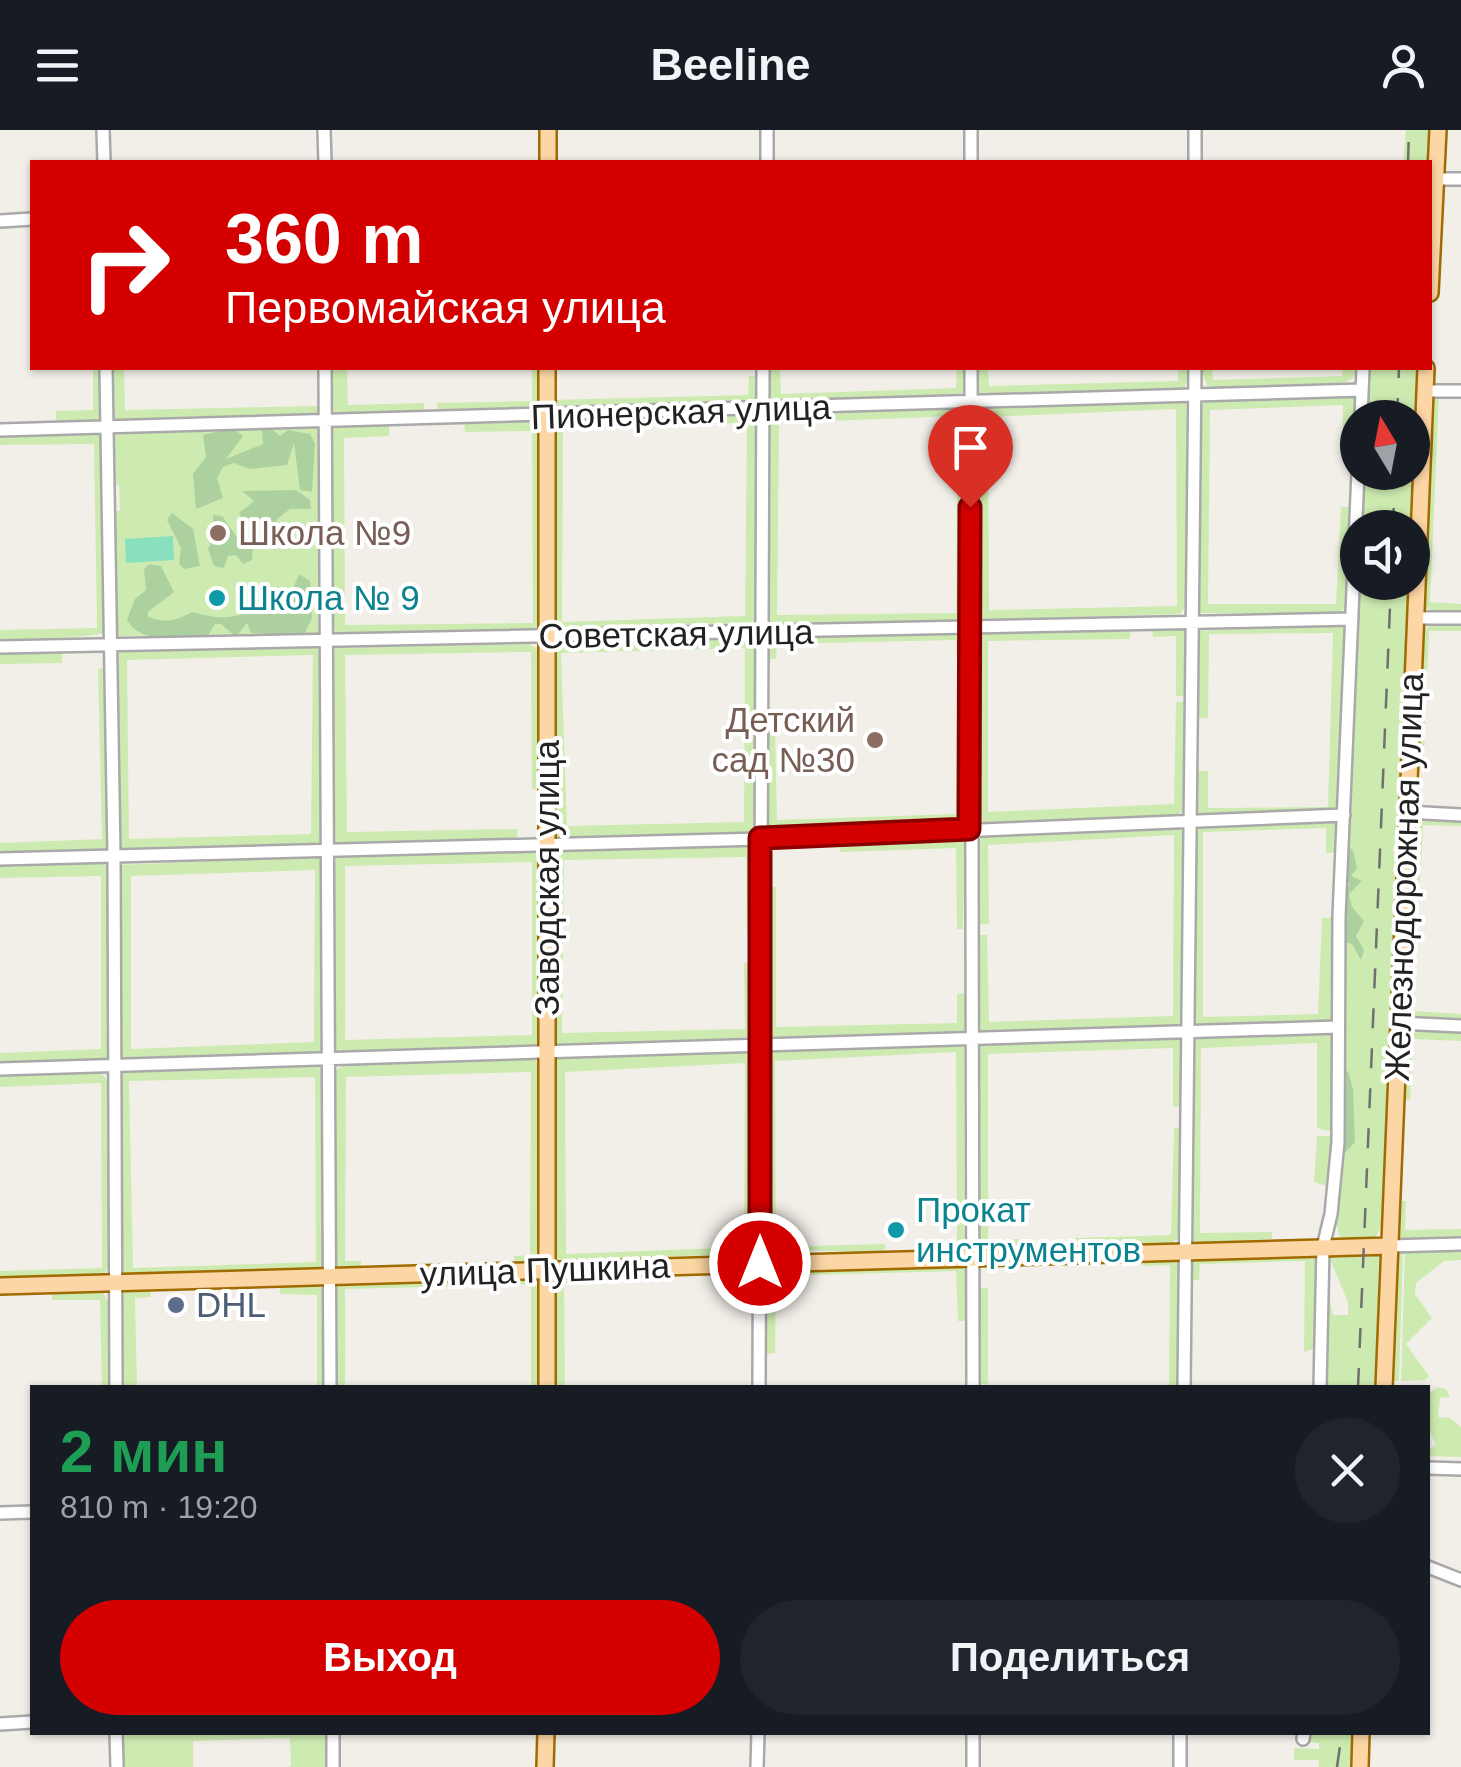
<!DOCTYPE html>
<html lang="ru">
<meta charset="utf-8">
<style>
:root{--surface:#171b24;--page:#20242c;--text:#f1f3f6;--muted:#9ea1a6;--accent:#d40000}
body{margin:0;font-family:Arial,sans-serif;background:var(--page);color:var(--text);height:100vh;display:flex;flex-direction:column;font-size:38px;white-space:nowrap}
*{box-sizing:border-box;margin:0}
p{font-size:32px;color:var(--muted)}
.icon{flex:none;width:55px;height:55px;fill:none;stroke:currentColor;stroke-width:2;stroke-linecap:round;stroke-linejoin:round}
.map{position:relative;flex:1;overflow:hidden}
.side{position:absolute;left:30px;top:1255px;width:1400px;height:350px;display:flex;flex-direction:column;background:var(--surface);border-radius:0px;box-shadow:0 2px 8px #0004}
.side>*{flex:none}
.top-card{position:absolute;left:30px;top:30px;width:1402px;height:210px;border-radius:0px;box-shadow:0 2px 8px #0004;background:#d40000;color:#fff;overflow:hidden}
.needle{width:65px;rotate:350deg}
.buttons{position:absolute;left:1340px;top:270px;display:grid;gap:20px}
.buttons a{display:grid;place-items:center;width:90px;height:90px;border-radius:50%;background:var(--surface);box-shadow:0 2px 8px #0004;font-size:50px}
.pin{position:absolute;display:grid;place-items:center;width:85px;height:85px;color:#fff;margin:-102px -42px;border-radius:50% 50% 50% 0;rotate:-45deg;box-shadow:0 0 10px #0007}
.pin .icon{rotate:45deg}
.me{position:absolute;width:110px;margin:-55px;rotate:0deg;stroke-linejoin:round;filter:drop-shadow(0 0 8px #0008)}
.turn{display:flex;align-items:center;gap:35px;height:210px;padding:0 30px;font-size:45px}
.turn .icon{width:130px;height:130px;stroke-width:2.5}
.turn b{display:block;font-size:70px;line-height:85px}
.round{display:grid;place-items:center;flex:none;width:105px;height:105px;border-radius:52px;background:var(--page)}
.head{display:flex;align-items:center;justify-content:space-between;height:170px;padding:0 30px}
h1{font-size:60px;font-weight:600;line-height:75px;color:#1e9e55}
.action{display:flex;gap:20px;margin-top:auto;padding:20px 30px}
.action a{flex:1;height:115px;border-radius:60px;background:var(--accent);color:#fff;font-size:40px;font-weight:600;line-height:115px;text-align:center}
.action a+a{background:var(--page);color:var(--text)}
header{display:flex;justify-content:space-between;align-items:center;height:130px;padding:0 30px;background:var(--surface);font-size:45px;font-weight:600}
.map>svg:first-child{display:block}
</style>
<header><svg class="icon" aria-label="menu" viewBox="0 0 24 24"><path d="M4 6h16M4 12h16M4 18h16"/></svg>Beeline<svg class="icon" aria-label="person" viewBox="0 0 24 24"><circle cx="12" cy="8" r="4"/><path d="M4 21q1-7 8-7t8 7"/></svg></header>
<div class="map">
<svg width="1461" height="1637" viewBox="0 0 1461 1637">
<rect width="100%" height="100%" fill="#f2efe9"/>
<!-- grass -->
<path fill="#cdebb0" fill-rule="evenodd" d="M1406,0h23l-1,32h-25z
M93,238h7v49l-6,6h-38v-12l37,-1z
M110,238h14l1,42 195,-4 -3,10 -200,6 -6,-8z
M330,238h17l1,37 76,-2v11l-90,2z
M532,238h9v34l-5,9 -98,3 -1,-11 95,-2z
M768,238h12l1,26 175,-6 1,-20h10l-1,25 -193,11 -5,-10z
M974,238h14l1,18 189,-5v-13h12l-6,23 -202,8 -7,-4z
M1201,238h11l1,12 129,-4 1,-8h14l-4,10 -13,7 -116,5 -17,-4z
M1368,238h51l-6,57 -1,-7h-47z
M749,246h11l-5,28 -189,8 -13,-4 -3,-8 198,-5z
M1439,264l-9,208 31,2v10l-38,-6 7,-208z
M1352,266l6,8 -2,45 -14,-1 1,-43 -133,5 -2,194h128l5,-97h11l-5,100 -11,7 -138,-1 3,-211z
M1186,271l1,203 -7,10 -203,6 -2,-210 6,-5zM1176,279l1,197 -188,4 -1,-193z
M963,277l4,54 -10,1v-46l-178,7 -2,192 179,-2 1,-124 1,-12h9l-3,141 -10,5 -182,3 -5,-10 1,-193 4,-8z
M702,284l52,-1 4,5 -4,204 -9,5 -192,2 1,-206 24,-4 -1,10 -14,1 -1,192 183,-6 2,-193 -45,1z
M532,290l8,6 -1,199c-17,12 -41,2 -61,8l-135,2 -12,-6v-199l4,-5 54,-1v12l-45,2 1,187 188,-2 -1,-192 -67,1 -1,-10z
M315,295l4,6 -1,202 -202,3 -7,-124 11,-1 -1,-26 -8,-1v-49z
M0,302l100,3 5,171 -2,27c-6,4 -88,7 -103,8v-11l97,-2 -3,-184 -94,1z
M1413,314l-1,83 -51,1 2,-55 49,-1z
M1359,453h52l-11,243 -7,23 4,25 -14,347 -8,18 -32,1c-15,-10 -2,-94 -2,-117 1,-181 11,-360 18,-540z
M1435,491l26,1v9h-32l-6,140 -7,-1 5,-137z
M1346,494l-4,188 -146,1 -1,-42h13v37l120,-1 5,-174 -124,1 -1,84h-11l3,-87z
M1130,498v11l-142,2v171l186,-8 2,-102 15,-1 -7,109 -9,6 -196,7 -4,-3 2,-186z
M1152,498l36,2 3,66h-15v-60l-23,1z
M962,502l3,5 1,43h-8l-2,-40 -179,4 -1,15h-10v-15l8,-9z
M745,506l8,3 3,10 1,175 -4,8 -191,7 -7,-3 1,-193zM745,518l-1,174 -177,4 -6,-173z
M529,514l12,7 3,139 -12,-1 -1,-137 -186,3 2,177 170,-3 1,12 -183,2 -4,-191 4,-4z
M317,518l4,7v190l-201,6 -3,-199zM313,525l-2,179 -182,5 -2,-179z
M62,519v14l-62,1v-13z
M106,538l2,183 -108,4v-12l102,-4 -4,-170z
M957,559h9v127l-6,8 -194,7 -2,-102h11l2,91 179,-6z
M1424,685l37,3v8l-38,-1 -4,73h-9l3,-74z
M1335,690l5,33h-14v-25l-123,4v185l115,-3 4,-96h14l-2,99 -5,6 -132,5 -4,-3 3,-201z
M1179,696l5,6 -3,195 -202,6 -6,-98h14l2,87 184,-6 1,-181 -186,10 1,79 -16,1 3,-91z
M962,705l3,4 -2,90h-6l-1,-81 -116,4v-11z
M749,713l6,6v81l-8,6 -1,-79 -182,3 -2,173 183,-4 -1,-66h12l-3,74 -191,10 -7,-4 -1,-191z
M541,721l1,190 -4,5 -194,7 -9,-3 -2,-191 12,-4zM532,732v173l-187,5v-174z
M323,727l2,195 -203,7 -4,-194zM315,740l-1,172 -183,7v-173z
M103,733l6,7 2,185 -4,6 -107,3v-11l101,-4v-173l-101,2v-14z
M765,757h11v140l181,-4v-29l9,-1v38l-197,9 -4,-3z
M1406,839h9l-1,42 47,3v9l-54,-7z
M1413,899l48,3v9l-48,-2 -3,61h-9l4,-64z
M1329,902l5,8v92l-17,-4v-85l-116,5 -1,185 72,-1v7l-77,4 -5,-5 2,-199z
M1178,907l5,7v63h-10v-59l-185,6v186l43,-1v9l-54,-2 -1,-203z
M964,914v204l-45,3 -6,-6 44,-4 -1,-189 -181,9 1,187h5l1,7 -11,-1 -6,-11 -2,-188 8,-6z
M745,921l10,9 1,178 -8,16 -192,6 -4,-6 3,-194 10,-5zM745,933l-1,184 -178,7 -1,-182z
M531,928l10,6v184l-6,14 -20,2 -1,-8 16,-1 1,-183 -185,5 -1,184h16v8h-22l-5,-5v-193l12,-7z
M315,935l8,2 -1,199 -9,5 -186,5 -6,-4 -3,-198 8,-5zM315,947l1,185 -183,6 -4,-187z
M100,942l10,11 -1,185 -7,8 -102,4v-9l102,-3 -1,-185 -101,4v-13z
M1174,998h9l-4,110 -10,6 -90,2 -4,-8 96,-3z
M1317,1006h17l-4,51 -16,-5z
M1400,1071h6l-1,29 56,-1v11l-62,-2z
M884,1114l2,4 -6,5 -74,-3 1,-4z
M1461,1118v12l-17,1 -28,22 -1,11 17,24 -26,26 23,32 -4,4 -24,1 4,-132z
M1403,1119l-4,132h-8l6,-125z
M1371,1121l8,4 -3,132h-49l-3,-38 6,-48 3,14h15v-13l-18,-43 4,-6z
M1312,1124l5,4 -1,90 -12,4 1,-91 -105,3 -1,16h-10v-16l6,-7z
M1143,1127l34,2 3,6 -1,122h-10l1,-122 -27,1z
M959,1133l7,8 1,50h-9l-2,-50 -180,5 -1,77 -11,1 -1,-65 11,-20z
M584,1145l-3,7 -17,1 1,104 -12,1 1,-105 9,-7z
M505,1147v8l-160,4v98h-11l2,-103z
M514,1147h16l9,14 2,96h-10v-102l-17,-1z
M309,1153l11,3 4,8 2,93h-9v-92l-37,-1v-9z
M975,1158h13v97l-12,-2z
M126,1159h24l1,8 -16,1 2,89h-16l-1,-89z
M101,1160l10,16 1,81h-10l-2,-87h-48v-8z
M1437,1257l9,2 4,8 -10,1 -2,19 12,1 11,9v30l-33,-1v-7l8,-4 -6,-13v-39z
M122,1603h204v34h-39l4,-1 -1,-28 -97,3v26h-69z
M1304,1603h49l-1,34h-33v-7h-25v-12l25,1v-6l-13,-1z"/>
<!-- forest -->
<path fill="#add19e" d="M232,298l11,8 -17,23 37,-15 -1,-14h11l7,6 8,-6 22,4 5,9 -3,49 -12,-2 -6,-47 -7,22 -37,4 -16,-6 -11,4 -6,11 6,20 -27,11 -3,-35 13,-17 -3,-22z
M296,360l14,10 1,9h-21l-13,10 3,24 -5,7 -14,-9 -8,2 -1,17 -9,4 -7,-9 -8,1 -4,12 -10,-2 -6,-17 6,-11 -1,-23 9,1 14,20 24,-3 3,-6 -6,-8 -16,-2 -2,-4 15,-12 -12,-10z
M172,383l21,16 7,37 -16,3 -5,-5 2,-16 -14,-28z
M149,434l12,2 13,26 -26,20v5c19,7 28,3 45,-5 24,7 42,9 64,-6v-14l7,-4 8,10 -7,16h37l1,-11 -15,-2 11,-27 11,7 2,37 -8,17 -53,-2 -4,-10 -11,14 -15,-13h-6l-8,13c-24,1 -69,8 -80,-18l8,-20 11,-9 -2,-21z
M1346,716l7,4 4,18 -6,8 11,5 -13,13 3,13 12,14 -8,15 8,14 -3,10 -9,-16 -10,-3 2,-45 6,-13 -6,-2z
M1348,941l5,18 2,53 -11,12 -3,-81z"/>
<!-- pitch -->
<path fill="#88e0be" d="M173,406l1,24 -48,3 -1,-24z"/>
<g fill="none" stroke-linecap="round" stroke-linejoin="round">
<!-- minor casing -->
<g stroke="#a9a9a9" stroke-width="16">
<path id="minor" d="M103,0l1,32
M324,0l1,32
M1195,0v32
M767,32v-32
M971,32v-32
M1435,49h26
M0,91l32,-2
M106,238l8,488 2,532
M325,238l5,1020
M971,238l2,1020
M1425,261h36
M1361,288l2,-50
M0,300l1362,-40
M1415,488h46
M0,517l1352,-28
M1407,682l54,3
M0,729l760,-20 584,-24
M1398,893l63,3
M0,939l1338,-42
M1390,1116l71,-2
M759,1258l4,-1020
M1184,1258l11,-1020
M1320,1258l3,-141 8,-33 7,-72 1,-226 19,-444
M1428,1338l33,1
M0,1383l32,-1
M1428,1437l33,13
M0,1594l32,-2
M116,1602l1,35
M1303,1609l1,-7
M333,1637v-35
M757,1637l1,-35
M973,1637v-35
M1180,1637v-35"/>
</g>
<!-- major casing -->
<g stroke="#a06b00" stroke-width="20">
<path id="major" d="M548,32v-32
M1430,163l8,-163
M0,1156l1390,-40
M547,1258v-1020
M1384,1258l42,-1020
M545,1637l1,-35
M1360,1637l1,-35"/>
</g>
<!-- minor -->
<use href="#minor" stroke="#fff" stroke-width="11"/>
<!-- major -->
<use href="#major" stroke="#fcd6a4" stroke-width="15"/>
<!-- rail -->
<path stroke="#707070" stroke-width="2.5" stroke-dasharray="20 20" stroke-linecap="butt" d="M1408,32l1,-32
M1397,288l2,-50
M1393,398l2,-56
M1358,1258l33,-806
M1337,1637l5,-35"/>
</g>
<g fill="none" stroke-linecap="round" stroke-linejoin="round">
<!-- route casing -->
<g stroke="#8a0000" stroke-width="25">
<path id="route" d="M760,1133v-425l209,-9 1,-322"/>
</g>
<!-- route -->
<use href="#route" stroke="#d40000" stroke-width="18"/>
</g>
<!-- markers -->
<g fill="#8d6e63" stroke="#fff" stroke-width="4">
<circle cx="218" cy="403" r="10"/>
<circle cx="875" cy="610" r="10"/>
</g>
<g fill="#0f9aa8" stroke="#fff" stroke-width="4">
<circle cx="217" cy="468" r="10"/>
<circle cx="896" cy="1100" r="10"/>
</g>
<circle fill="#5c6f8a" stroke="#fff" stroke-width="4" cx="176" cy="1175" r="10"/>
<g text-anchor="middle" stroke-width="8" stroke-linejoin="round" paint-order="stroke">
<!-- street labels -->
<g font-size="35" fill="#222" stroke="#fff">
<text transform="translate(681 282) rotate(-2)" y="12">Пионерская улица</text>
<text transform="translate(676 504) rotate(-1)" y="12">Советская улица</text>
<text transform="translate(1404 747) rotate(-88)" y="12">Железнодорожная улица</text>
<text transform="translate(547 748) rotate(-90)" y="12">Заводская улица</text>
<text transform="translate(545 1140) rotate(-2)" y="12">улица Пушкина</text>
</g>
<!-- education labels -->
<g font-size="35" fill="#785e54" stroke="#fff" text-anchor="start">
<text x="238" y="415">Школа №9</text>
<text x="855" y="602" text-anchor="end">Детский<tspan x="855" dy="40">сад №30</tspan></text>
</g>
<!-- culture labels -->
<g font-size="35" fill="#0d838f" stroke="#fff" text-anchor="start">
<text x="237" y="480">Школа № 9</text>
<text x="916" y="1092">Прокат<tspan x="916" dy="40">инструментов</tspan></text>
</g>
<!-- service labels -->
<g font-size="35" fill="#4e5e75" stroke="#fff" text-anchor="start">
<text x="196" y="1187">DHL</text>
</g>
</g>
</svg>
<div class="buttons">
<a><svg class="needle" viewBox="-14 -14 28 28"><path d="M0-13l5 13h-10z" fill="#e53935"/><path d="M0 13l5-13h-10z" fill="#9ea1a6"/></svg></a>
<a><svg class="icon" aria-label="sound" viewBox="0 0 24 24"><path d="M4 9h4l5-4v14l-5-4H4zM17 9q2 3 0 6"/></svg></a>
</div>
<div class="pin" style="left:970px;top:377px;background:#d93025"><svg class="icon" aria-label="arrive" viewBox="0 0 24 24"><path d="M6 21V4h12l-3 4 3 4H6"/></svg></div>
<svg class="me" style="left:760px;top:1133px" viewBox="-20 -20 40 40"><circle r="17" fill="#d40000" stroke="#fff" stroke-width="3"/><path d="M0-11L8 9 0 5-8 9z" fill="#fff"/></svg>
<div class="top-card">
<div class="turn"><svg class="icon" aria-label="right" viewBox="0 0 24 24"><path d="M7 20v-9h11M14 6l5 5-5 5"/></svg><div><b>360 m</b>Первомайская улица</div></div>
</div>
<section class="side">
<div class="head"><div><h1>2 мин</h1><p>810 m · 19:20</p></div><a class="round"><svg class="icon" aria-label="close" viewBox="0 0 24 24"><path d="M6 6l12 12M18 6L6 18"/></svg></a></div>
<div class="action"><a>Выход</a><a>Поделиться</a></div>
</section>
</div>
